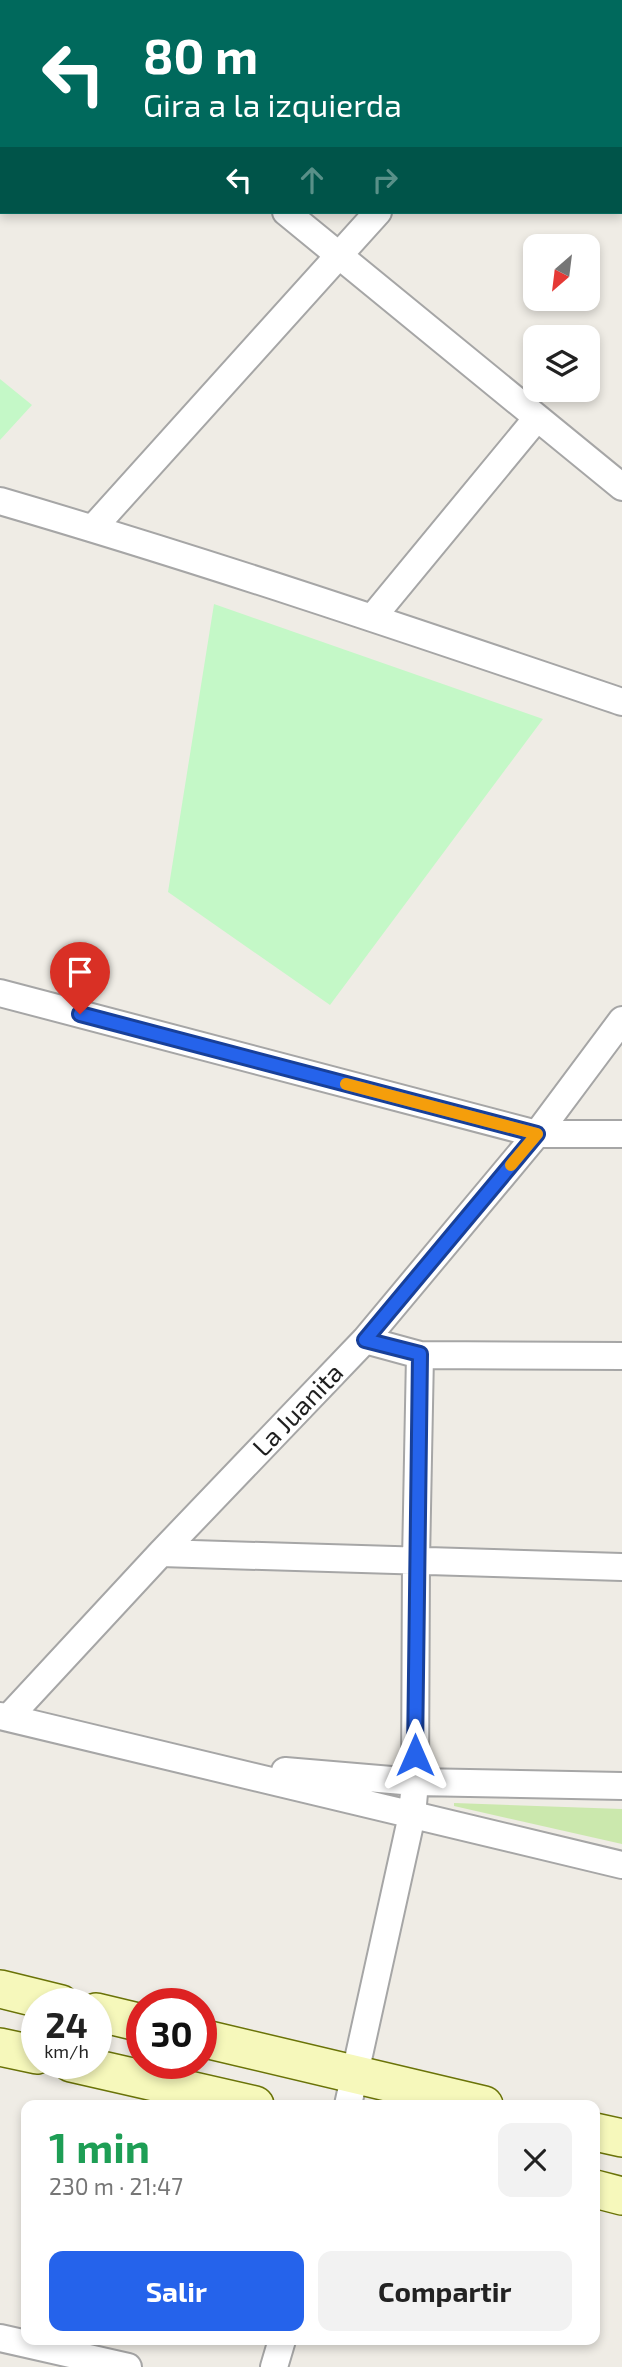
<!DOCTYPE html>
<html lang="es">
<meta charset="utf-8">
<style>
:root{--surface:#fff;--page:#f2f2f2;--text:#222;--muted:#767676;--accent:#2563eb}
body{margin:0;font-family:"Exo 2",sans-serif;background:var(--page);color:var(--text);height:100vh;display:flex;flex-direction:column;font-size:26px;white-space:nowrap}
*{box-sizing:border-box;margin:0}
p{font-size:23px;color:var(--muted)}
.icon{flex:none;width:38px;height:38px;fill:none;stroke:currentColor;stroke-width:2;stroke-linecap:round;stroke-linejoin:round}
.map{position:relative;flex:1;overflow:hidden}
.details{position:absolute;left:21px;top:2100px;width:579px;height:245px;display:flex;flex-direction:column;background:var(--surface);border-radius:14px;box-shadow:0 4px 10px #0003}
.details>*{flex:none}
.hud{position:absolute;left:0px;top:0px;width:623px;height:214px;box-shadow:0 4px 10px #0003;background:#00695c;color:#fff;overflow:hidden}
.needle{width:46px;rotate:208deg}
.controls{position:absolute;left:523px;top:234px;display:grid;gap:14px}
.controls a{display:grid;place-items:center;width:77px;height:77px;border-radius:14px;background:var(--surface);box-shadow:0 4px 10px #0003;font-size:35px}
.speed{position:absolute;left:21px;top:1988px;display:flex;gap:14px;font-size:35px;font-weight:700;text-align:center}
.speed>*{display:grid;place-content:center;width:91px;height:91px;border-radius:50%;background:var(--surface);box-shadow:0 4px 10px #0003;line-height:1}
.speed small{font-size:18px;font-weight:400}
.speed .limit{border:10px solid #d22;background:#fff;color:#111}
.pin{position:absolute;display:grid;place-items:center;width:60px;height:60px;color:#fff;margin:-72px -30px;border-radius:50% 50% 50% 0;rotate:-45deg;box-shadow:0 0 7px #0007}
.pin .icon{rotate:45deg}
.me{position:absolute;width:77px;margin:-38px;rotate:0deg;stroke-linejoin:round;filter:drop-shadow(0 0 5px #0008)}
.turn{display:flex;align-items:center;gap:24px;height:147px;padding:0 28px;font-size:32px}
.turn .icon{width:91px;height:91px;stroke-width:2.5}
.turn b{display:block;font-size:49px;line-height:60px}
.lanes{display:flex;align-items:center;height:66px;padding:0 28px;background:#0003;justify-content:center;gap:35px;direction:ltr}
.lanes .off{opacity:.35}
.round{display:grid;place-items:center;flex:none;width:74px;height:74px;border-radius:14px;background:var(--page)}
.head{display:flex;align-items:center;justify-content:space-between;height:119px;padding:0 28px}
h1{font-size:42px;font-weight:700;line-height:52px;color:#1e9e55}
.button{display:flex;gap:14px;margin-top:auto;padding:14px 28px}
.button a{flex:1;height:80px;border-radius:14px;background:var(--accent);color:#fff;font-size:28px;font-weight:700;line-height:80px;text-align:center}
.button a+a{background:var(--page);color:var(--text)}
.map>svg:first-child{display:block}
</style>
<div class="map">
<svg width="622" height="2367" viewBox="0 0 622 2367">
<rect width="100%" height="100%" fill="#efece5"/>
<!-- grass -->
<path fill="#cbe8ad" d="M454,1803l168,6v35l-168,-38z"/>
<!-- park -->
<path fill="#c4f8c7" d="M0,379l32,26 -32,35z
M214,604l329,115 -213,286 -162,-113z"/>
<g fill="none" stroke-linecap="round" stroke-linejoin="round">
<!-- street casing -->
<g stroke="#a6a6a6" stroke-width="30">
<path id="street" d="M34,0l2,2
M566,2l2,-2
M621,155h1
M286,212l336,275
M0,501c209,61 415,131 622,201
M93,528l285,-316
M372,618l165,-200
M0,993l537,141h85
M365,1340l55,15 202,1
M161,1553l461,14
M0,1716l622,149
M8,1718l153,-165 204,-213 172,-206 85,-114
M285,1771l130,11 207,4
M348,2105l64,-290 3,-33 1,-221 4,-206
M0,2338l128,29
M274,2367l8,-27"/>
</g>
<!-- secondary casing -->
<g stroke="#6a7308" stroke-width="40">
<path id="secondary" d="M0,1989l61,15
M96,2012l46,11
M201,2038l283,67
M0,2047l37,8
M71,2063l184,42
M595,2132l27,6
M595,2189l27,7"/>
</g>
<!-- street -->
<use href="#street" stroke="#fff" stroke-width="26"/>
<!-- secondary -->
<use href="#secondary" stroke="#f6f8bb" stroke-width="37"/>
</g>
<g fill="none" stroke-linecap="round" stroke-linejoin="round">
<!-- route casing -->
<g stroke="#184099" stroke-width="18">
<path id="route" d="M80,1014l457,120 -172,206 55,14 -5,401"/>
</g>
<!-- route -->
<use href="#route" stroke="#2563eb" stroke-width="12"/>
<!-- slow -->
<path stroke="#f59e0b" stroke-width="12" d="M346,1084l191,50 -26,31"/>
</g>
<g text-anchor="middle" stroke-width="7" stroke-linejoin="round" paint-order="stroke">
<!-- street labels -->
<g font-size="26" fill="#1f1f1f" stroke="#fff">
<text transform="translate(298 1410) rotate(-46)" y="9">La Juanita</text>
</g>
</g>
</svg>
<div class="controls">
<a><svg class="needle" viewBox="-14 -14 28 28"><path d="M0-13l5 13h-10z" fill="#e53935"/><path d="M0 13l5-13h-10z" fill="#767676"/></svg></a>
<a><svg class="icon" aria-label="layers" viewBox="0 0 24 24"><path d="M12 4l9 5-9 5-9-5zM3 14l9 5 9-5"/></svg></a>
</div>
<div class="speed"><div>24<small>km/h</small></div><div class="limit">30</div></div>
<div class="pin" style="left:80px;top:1014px;background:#d93025"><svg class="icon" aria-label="arrive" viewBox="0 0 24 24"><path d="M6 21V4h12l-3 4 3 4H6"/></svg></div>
<svg class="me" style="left:415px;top:1755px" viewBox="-20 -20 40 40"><path d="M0-17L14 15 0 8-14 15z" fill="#2563eb" stroke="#fff" stroke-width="4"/></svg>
<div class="hud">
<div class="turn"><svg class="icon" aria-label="left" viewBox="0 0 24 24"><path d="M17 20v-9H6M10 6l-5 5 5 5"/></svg><div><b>80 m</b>Gira a la izquierda</div></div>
<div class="lanes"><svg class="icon" aria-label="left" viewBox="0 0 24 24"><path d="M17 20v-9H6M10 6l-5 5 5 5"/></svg><svg class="icon off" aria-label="ahead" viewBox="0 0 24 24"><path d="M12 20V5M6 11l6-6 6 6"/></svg><svg class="icon off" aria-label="right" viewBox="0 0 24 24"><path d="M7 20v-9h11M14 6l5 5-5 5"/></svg></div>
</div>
<section class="details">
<div class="head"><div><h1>1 min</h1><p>230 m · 21:47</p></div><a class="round"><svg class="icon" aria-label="close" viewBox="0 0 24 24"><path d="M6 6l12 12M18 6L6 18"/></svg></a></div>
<div class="button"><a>Salir</a><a>Compartir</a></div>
</section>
</div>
